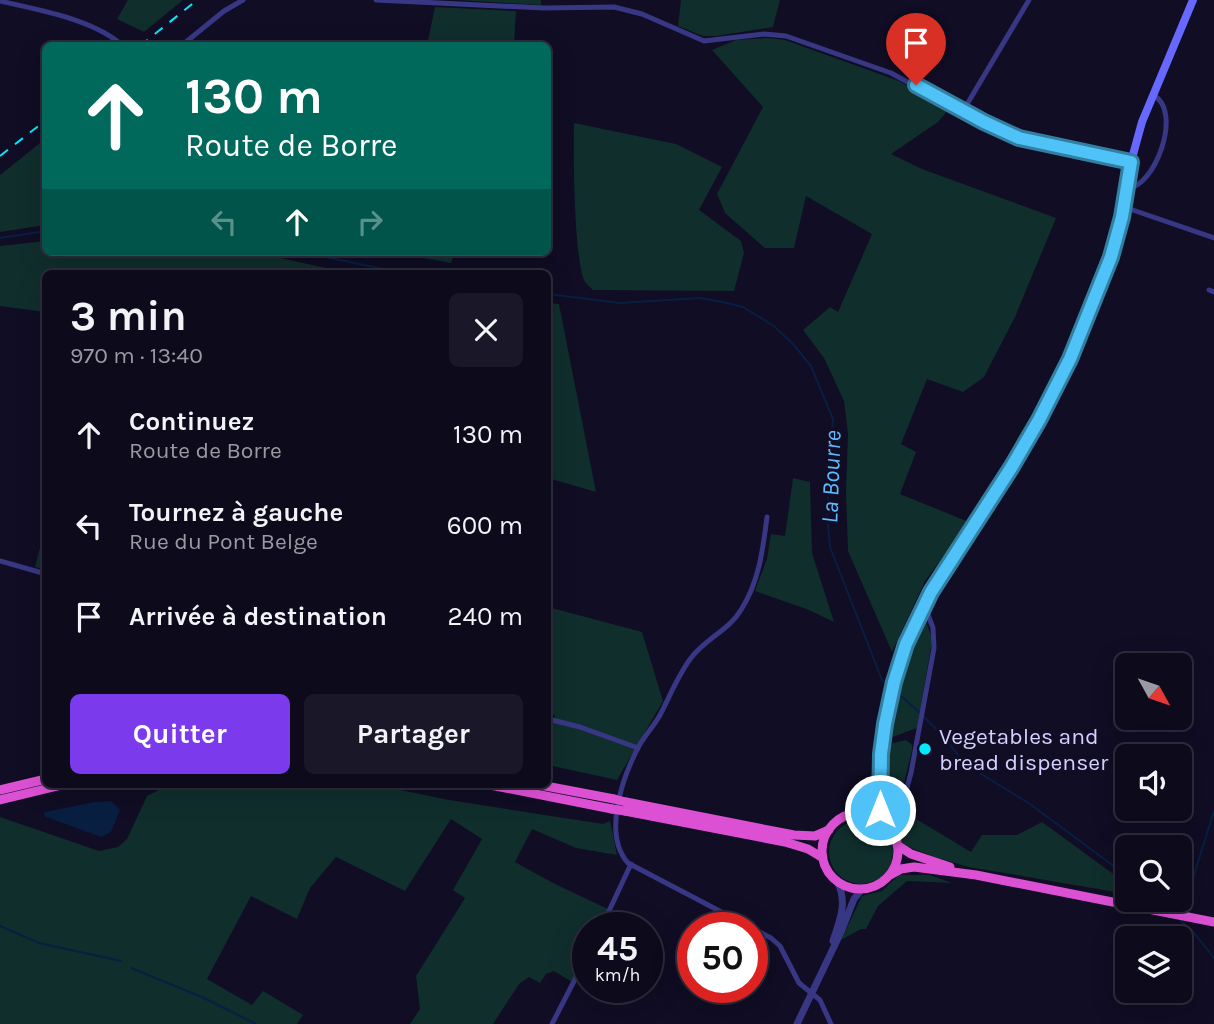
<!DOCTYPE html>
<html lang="fr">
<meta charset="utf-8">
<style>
:root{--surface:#0c0a1b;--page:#1a1828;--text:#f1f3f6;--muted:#9a9aa3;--line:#2c2b3a;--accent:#7c3aed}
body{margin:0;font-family:Karla,sans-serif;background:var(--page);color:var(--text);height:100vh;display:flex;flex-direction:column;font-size:26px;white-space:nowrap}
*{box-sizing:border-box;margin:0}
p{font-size:23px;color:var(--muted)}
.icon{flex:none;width:38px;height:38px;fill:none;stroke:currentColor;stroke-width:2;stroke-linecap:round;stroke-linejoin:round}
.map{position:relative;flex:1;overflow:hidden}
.details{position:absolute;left:42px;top:270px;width:509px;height:518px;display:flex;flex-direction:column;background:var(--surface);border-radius:10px;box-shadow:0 7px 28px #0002,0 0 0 2px var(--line)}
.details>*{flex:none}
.hud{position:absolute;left:42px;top:42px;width:509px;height:214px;border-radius:10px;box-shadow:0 7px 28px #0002,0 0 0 2px var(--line);background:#00695c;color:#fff;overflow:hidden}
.needle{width:46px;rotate:130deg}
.buttons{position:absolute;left:1115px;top:653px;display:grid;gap:14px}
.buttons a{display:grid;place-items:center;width:77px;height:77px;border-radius:10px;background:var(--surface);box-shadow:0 7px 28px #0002,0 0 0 2px var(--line);font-size:35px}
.speed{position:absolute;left:572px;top:912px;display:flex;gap:14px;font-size:35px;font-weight:700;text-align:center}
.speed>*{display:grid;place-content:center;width:91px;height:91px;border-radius:50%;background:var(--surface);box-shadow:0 7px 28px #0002,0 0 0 2px var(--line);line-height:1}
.speed small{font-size:18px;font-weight:400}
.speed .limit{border:10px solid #d22;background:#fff;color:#111}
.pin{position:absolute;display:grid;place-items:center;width:60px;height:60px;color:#fff;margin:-72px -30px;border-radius:50% 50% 50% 0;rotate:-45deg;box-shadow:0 0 7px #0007}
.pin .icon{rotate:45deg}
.me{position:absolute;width:77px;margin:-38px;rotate:0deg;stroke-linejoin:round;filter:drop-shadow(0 0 5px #0008)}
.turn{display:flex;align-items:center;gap:24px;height:147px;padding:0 28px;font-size:32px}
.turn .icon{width:91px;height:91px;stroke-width:2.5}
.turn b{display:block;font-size:49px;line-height:60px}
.lanes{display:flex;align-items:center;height:66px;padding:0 28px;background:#0003;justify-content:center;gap:35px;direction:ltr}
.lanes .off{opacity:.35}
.round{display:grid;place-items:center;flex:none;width:74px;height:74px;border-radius:10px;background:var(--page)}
.headline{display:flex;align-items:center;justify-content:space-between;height:119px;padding:0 28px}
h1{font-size:42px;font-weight:700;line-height:52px}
.primary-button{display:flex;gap:14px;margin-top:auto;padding:14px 28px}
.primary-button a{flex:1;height:80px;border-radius:10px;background:var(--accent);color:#fff;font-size:28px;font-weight:700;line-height:80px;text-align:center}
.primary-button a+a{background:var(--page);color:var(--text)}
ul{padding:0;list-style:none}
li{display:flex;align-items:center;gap:21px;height:91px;padding:0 28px}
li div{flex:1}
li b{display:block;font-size:26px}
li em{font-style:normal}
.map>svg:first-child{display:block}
</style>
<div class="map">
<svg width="1214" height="1024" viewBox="0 0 1214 1024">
<rect width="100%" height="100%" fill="#100d24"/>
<!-- green -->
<path fill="#102e2c" d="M128,0h55l-39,32 -27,-13z
M458,0h83v5z
M681,0h99l-7,27 -57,9h-13l-25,-10z
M435,7l81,4 -2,34h-87z
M767,38l18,2 114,41 51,27 -12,14 -47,32 31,15 134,49 -41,99 -31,60 -21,15 -36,-13 -26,65 15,8 -16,42 69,28 -44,59 -33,71 -44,-101 -2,-61 2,-56 -4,-33 -20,-43 -21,-28 27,-23 8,5 34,-78 -66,-38 -12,52h-29l-40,-35 -8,-19 46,-87 -51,-57 24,-10z
M574,123l102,21 46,23 -23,43 42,31 3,12 -10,38 -141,-1c-3,-3 -6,-5 -8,-8 -11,-19 -12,-132 -11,-159z
M45,139v86l-45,7v-57z
M45,241l1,11h207l96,21h-303l-1,39 -45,-6v-60z
M391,252h64l-4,11z
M548,303l11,1 37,188 -48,-14z
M793,478l17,4 2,71 22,69 -25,-12 -54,-19 12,-32 4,-25 14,2z
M45,529v41l-10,-3z
M548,607l94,25 21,69 -46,79 -69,-15v-15l7,-35 -7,-2z
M925,618l7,21 -1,8 -14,81 -27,10 -2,-3 10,-56 22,-53z
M906,740l6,5v5l-14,58 73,44 11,-17h35l25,-13 85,62v10l-158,-27 -35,-10 -30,-12 -20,-30v-42l4,-25 5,-5z
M214,784h125l47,3 63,13 154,24 7,-3 7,34 -41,-7 -44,-19 -17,33 40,22 53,25 -9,18 -11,1v22l-16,32 -18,-11 -8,3 -6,9 -11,-6 -10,7 -26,40h-83l10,-15 -4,-33 49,-78 -12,-8 29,-51 -31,-20 -46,72 -69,-34 -26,31 -13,31 -46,-23 -44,83 45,26 11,-14 40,24 -6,9h-297v-207l99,34 19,-4 9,-8 20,-43 16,-8z
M829 852a32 32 0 1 1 64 0a32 32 0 1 1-64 0Z
M899,875h31l22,8 -45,-2 -29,25 -12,23h-5l-20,11 21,-44 20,-5z"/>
<!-- water -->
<path fill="#081f42" d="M111,801l9,9 -9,22 -10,5 -57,-21 1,-4 50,-10z"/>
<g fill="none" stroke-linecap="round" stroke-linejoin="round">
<!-- stream -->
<path stroke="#081f42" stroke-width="2" d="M0,238l46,-7
M302,252l100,21
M548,294l72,9 80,-5 27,5 16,4 31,19 19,18 18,22 22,53 -6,93 3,35 52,133 8,7
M894,690l25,22
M923,716l21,21 21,27 65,40 97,72
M1180,899h3l11,-24 20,-64
M1160,900l11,11
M1167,905l7,-5
M1180,920l14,13 20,25
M0,926l39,17 82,18
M131,968l73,30 52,26"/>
<!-- minor -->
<path stroke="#383784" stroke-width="5" d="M376,0l168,8 70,-1 28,7 62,27 60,-7 22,2 105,37 93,50 35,15 112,24
M0,1c38,9 94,18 123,45
M181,46l43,-35 19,-11
M963,111l66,-111
M1127,188c27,1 57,-77 26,-93
M1124,207l90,31
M1209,290l5,2
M0,561l46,13
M548,719l32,8 58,21
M901,809l10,-36 23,-125 -1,-20 -9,-24
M601,928l30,-64
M752,928l-124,-65c-26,-29 -5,-87 11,-117 6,-11 15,-20 21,-31 10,-19 18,-40 31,-57 14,-19 38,-28 50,-48 18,-28 22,-61 26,-93
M752,928l19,10 9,8 19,37 21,17 11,24
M552,1024l36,-70"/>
<!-- tertiary -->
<path stroke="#383784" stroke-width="7" d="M833,941c7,-22 15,-38 4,-60
M797,1024l44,-92 13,-33 8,-10"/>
<!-- secondary -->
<path stroke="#6768ff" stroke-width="8" d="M880,777l-1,29 5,16
M859,814l13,-19 20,-103 23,-69 23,-43 41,-60 53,-87 31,-61 34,-77 21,-60 13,-73 11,-40 51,-122"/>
<!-- trunk -->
<path stroke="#dc51d3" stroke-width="9" d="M485,784l127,25
M535,784l79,15
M0,790l46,-11
M0,800l66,-16
M626,802l168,33 21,1 14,-6
M625,811l160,31 23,7 15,9
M822 851a38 38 0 1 1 76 0a38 38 0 1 1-76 0Z
M897,845l14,9 39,13
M890,875l11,-6 13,-2 62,8 238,47"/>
<!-- rail -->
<path stroke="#00eafb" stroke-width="2" stroke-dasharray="10 9" stroke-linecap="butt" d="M140,46l57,-46
M0,156l46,-36"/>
<!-- trunk-bridge -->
<path stroke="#dc51d3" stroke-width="9" d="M614,799l12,3
M612,809l13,2"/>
</g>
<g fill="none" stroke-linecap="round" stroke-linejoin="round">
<!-- route casing -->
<g stroke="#337fa1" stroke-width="18">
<path id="route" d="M880,810l1,-56 4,-30 9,-42 12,-38 25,-52 80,-124 28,-48 31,-61 41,-102 11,-40 9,-55 -112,-24 -35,-16 -68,-37"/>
</g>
<!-- route -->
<use href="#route" stroke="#4fc3f7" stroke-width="12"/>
</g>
<!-- markers -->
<circle fill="#00eafb" stroke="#100d24" stroke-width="2.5" cx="925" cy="749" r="7"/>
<g text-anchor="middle" stroke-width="7" stroke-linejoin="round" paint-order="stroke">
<!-- poi labels -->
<g font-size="23" fill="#d4d0ff" stroke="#100d24" text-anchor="start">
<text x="939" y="744">Vegetables and<tspan x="939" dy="26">bread dispenser</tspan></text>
</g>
<!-- water labels -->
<g font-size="24" font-style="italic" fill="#5ebaff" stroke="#100d24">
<text transform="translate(831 477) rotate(-88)" y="8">La Bourre</text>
</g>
</g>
</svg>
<div class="buttons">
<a><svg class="needle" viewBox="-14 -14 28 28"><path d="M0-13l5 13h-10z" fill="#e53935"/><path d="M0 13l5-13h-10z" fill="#9a9aa3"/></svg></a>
<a><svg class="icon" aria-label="sound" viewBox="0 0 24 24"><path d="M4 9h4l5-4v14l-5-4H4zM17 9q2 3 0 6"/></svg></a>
<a><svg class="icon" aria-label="search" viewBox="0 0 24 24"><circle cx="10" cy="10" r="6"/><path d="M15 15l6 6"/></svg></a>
<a><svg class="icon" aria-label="layers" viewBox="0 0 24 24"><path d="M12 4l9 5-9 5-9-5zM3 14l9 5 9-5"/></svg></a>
</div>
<div class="speed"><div>45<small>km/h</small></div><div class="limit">50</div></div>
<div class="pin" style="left:916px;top:85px;background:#d93025"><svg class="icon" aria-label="arrive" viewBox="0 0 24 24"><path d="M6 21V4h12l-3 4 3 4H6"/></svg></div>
<svg class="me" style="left:880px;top:810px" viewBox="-20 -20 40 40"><circle r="17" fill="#4fc3f7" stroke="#fff" stroke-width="3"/><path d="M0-11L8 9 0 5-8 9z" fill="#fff"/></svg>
<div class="hud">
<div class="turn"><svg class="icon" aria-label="ahead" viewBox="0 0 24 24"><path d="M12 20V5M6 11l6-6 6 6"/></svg><div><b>130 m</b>Route de Borre</div></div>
<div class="lanes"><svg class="icon off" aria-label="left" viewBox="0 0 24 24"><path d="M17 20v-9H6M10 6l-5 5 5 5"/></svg><svg class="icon" aria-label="ahead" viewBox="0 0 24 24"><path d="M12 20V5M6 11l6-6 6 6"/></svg><svg class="icon off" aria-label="right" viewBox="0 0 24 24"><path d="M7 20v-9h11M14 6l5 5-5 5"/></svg></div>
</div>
<section class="details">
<div class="headline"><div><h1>3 min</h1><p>970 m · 13:40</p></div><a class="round"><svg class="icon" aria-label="close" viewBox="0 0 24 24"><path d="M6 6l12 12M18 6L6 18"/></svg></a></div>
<ul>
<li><svg class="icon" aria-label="ahead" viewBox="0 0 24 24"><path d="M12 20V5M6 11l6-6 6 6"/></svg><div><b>Continuez</b><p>Route de Borre</p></div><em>130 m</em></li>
<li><svg class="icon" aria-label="left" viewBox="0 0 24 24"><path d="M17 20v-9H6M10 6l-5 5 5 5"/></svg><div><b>Tournez à gauche</b><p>Rue du Pont Belge</p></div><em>600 m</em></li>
<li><svg class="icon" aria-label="arrive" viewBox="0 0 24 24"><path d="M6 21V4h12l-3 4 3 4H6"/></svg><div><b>Arrivée à destination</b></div><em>240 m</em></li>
</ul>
<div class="primary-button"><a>Quitter</a><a>Partager</a></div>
</section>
</div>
